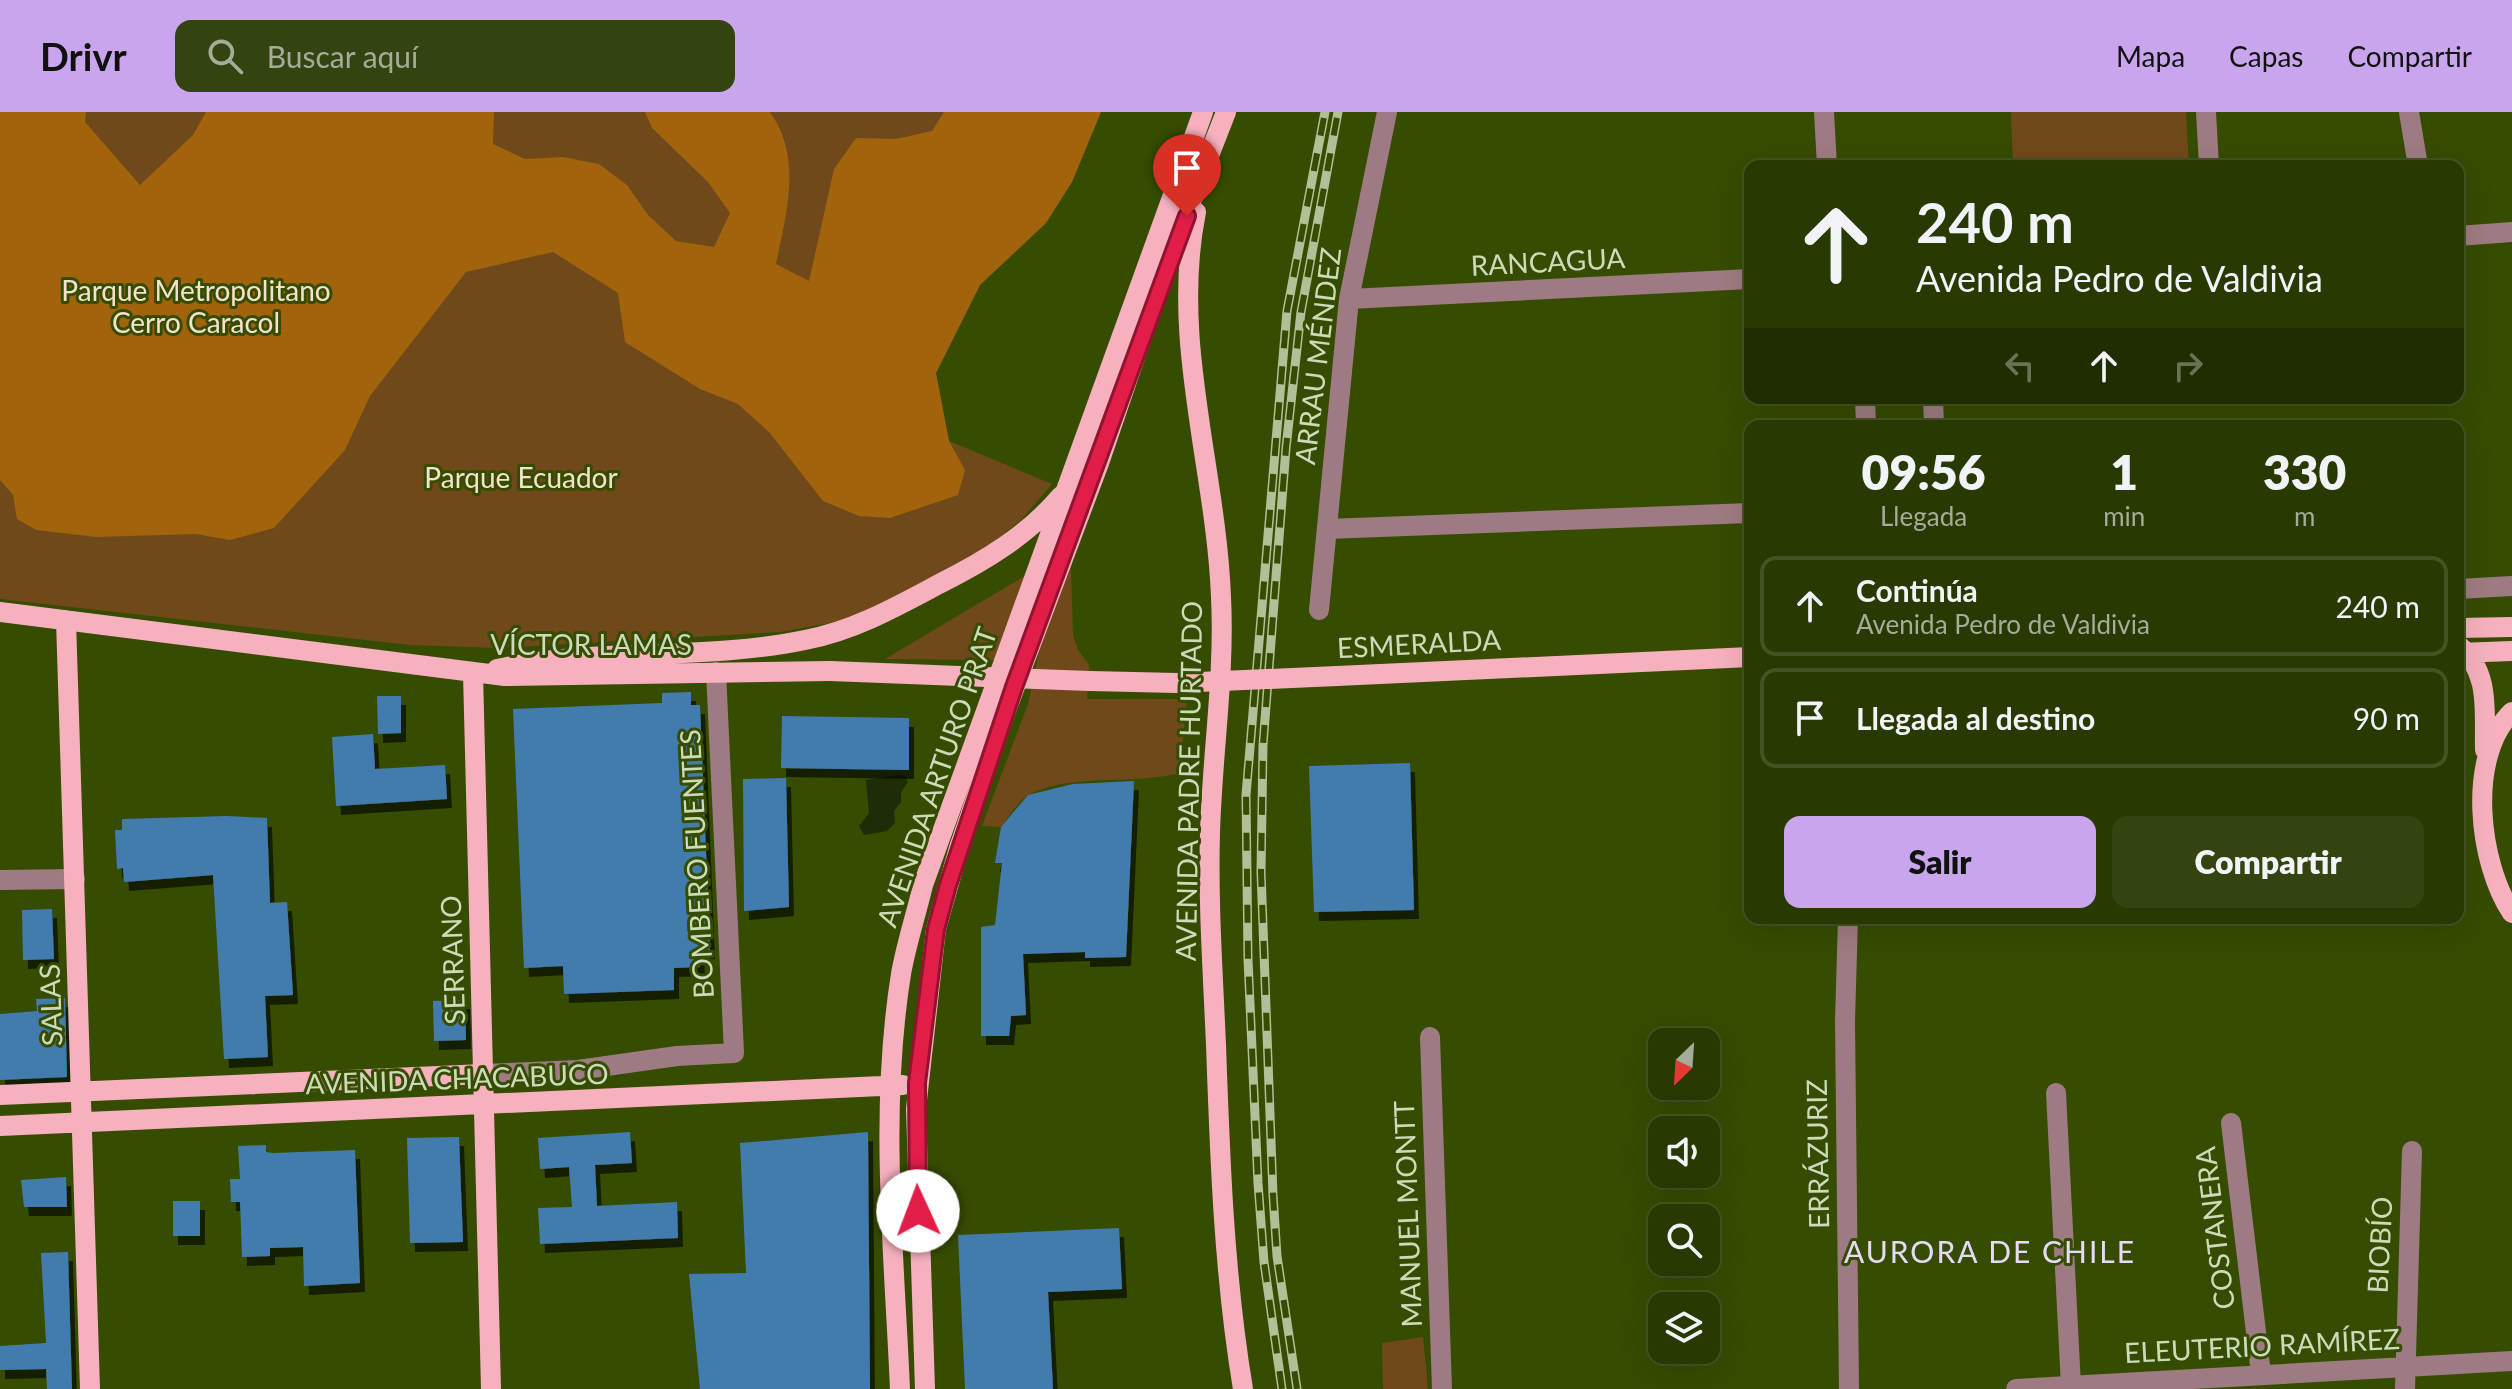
<!DOCTYPE html>
<html lang="es">
<meta charset="utf-8">
<style>
:root{--surface:#283901;--page:#344410;--text:#f1f3f6;--muted:#a5ac99;--line:#445323;--accent:#c9a5ee}
body{margin:0;font-family:Lato,sans-serif;background:var(--page);color:var(--text);height:100vh;display:flex;flex-direction:column;font-size:30px;white-space:nowrap}
*{box-sizing:border-box;margin:0}
p{font-size:26px;color:var(--muted)}
.icon{flex:none;width:44px;height:44px;fill:none;stroke:currentColor;stroke-width:2;stroke-linecap:round;stroke-linejoin:round}
.map{position:relative;flex:1;overflow:hidden}
.drawer{position:absolute;left:1744px;top:308px;width:720px;height:504px;display:flex;flex-direction:column;background:var(--surface);border-radius:16px;box-shadow:0 8px 32px #0002,0 0 0 2px var(--line)}
.drawer>*{flex:none}
.top-card{position:absolute;left:1744px;top:48px;width:720px;height:244px;border-radius:16px;box-shadow:0 8px 32px #0002,0 0 0 2px var(--line);background:#283901;color:var(--text);overflow:hidden}
.needle{width:52px;rotate:205deg}
.buttons{position:absolute;left:1648px;top:916px;display:grid;gap:16px}
.buttons a{display:grid;place-items:center;width:72px;height:72px;border-radius:16px;background:var(--surface);box-shadow:0 8px 32px #0002,0 0 0 2px var(--line);font-size:40px}
.pin{position:absolute;display:grid;place-items:center;width:68px;height:68px;color:#fff;margin:-82px -34px;border-radius:50% 50% 50% 0;rotate:-45deg;box-shadow:0 0 8px #0007}
.pin .icon{rotate:45deg}
.me{position:absolute;width:88px;margin:-44px;rotate:358deg;stroke-linejoin:round;filter:drop-shadow(0 0 6px #0008)}
.turn{display:flex;align-items:center;gap:28px;height:168px;padding:0 40px;font-size:36px}
.turn .icon{width:104px;height:104px;stroke-width:2.5}
.turn b{display:block;font-size:56px;line-height:68px}
.lanes{display:flex;align-items:center;height:76px;padding:0 40px;background:#0003;justify-content:center;gap:40px;direction:ltr}
.lanes .off{opacity:.35}
.eta{display:flex;justify-content:space-evenly;align-items:center;height:136px;text-align:center}
.eta b{font-size:48px;font-weight:800;line-height:56px}
.button{display:flex;gap:16px;margin-top:auto;padding:16px 40px}
.button a{flex:1;height:92px;border-radius:16px;background:var(--accent);color:#111;font-size:32px;font-weight:800;line-height:92px;text-align:center}
.button a+a{background:var(--page);color:var(--text)}
ul{padding:0;list-style:none}
li{display:flex;align-items:center;gap:24px;height:100px;margin:0 16px 12px;padding:0 24px;border:4px solid var(--line);border-radius:16px}
li div{flex:1}
li b{display:block;font-size:30px}
li em{font-style:normal}
header{display:flex;align-items:center;gap:48px;box-sizing:border-box;height:112px;padding:0 40px;background:var(--accent);color:#111}
header strong{font-size:38px}
nav{display:flex;gap:44px;margin-inline-start:auto;font-size:28px}
.search{width:560px;height:72px;background:var(--page);display:flex;align-items:center;gap:20px;box-sizing:border-box;padding:0 28px;border-radius:16px;color:var(--muted);font-size:30px}
.map>svg:first-child{display:block}
</style>
<header>
<strong>Drivr</strong>
<div class="search"><svg class="icon" aria-label="search" viewBox="0 0 24 24"><circle cx="10" cy="10" r="6"/><path d="M15 15l6 6"/></svg>Buscar aquí</div>
<nav><a>Mapa</a><a>Capas</a><a>Compartir</a></nav>
</header>
<div class="map">
<svg width="2512" height="1277" viewBox="0 0 2512 1277">
<defs>
<filter id="shadow"><feDropShadow dx="5" dy="9" stdDeviation="0" flood-color="#0009"/></filter>
</defs>
<rect width="100%" height="100%" fill="#364c01"/>
<!-- green -->
<path fill="#70491b" d="M0,0h1101l-29,70 -26,41 -66,62 -44,88 13,68 103,43 -30,35 -30,25 -92,54 -64,24 -56,10 -282,16 -88,-3 -410,-46z
M2011,0h175l3,54h-176z
M1070,425l3,98 5,15 11,15 -2,34h100l-7,74c-46,12 -108,0 -150,21 -11,6 -21,22 -29,33l-19,-1 46,-122 24,-115z
M1030,461l-33,87 -112,-1z
M1423,1225l5,52h-45l-1,-46z"/>
<!-- forest -->
<path fill="#a1630b" d="M0,0h86l-1,10 55,63 53,-50 13,-23h288l-1,32 32,15 38,-2 36,7 28,21 21,30 28,26 38,6 16,-34 -22,-31 -56,-54 -7,-16h125c33,46 16,102 6,152l33,17 25,-112 22,-31 40,1 36,-8 12,-19h157l-29,70 -26,41 -66,62 -44,88 13,68 16,29 -7,25 -68,23 -31,-2 -36,-15 -54,-69 -31,-28 -38,-15 -75,-47 -7,-49 -65,-41 -87,20 -96,124 -25,54 -71,78 -44,12 -34,-6 -100,3 -60,-7 -19,-11 -4,-24 -13,-15z"/>
<!-- water -->
<path fill="#1f2c08" d="M899,663l6,1 3,6 -7,10v10l-7,9 1,12 -8,8 -23,4 -5,-9 10,-13 -3,-33z"/>
<!-- building -->
<path fill="#437cae" filter="url(#shadow)" d="M691,580v13h9l10,245 -11,1 1,16 -26,1v22l-110,4 -1,-28 -39,2 -11,-259 149,-6v-10z
M377,584h24v37l-23,1z
M782,604l127,2v52l-128,-2z
M373,622l2,35 70,-4 2,34 -111,7 -4,-69z
M1410,651l4,147 -100,2 -5,-146z
M786,666l3,129 -45,4 -1,-132z
M1134,669l-8,176 -41,1v-6l-62,2 3,61 -15,1 -2,20h-28v-109l14,-2 7,-62h-7l6,-36 27,-32 45,-11z
M227,704l40,2 3,85 17,-1 6,93 -28,1 3,61 -44,2 -11,-184 -89,7 -1,-14 -6,1 -2,-39h7v-11z
M52,797l2,50 -31,1 -1,-50z
M65,886l2,79 -67,3v-66l37,-3 -1,-12z
M465,888l1,40 -32,1 -1,-40z
M630,1020l2,31 -37,2 2,41 80,-4 1,36 -138,6 -2,-36 34,-1 -3,-40 -29,2 -2,-31z
M868,1020l2,257h-170l-11,-115 57,-1 -6,-130z
M459,1025l4,105 -53,1 -3,-105z
M266,1033v7l7,1 82,-3 5,133 -56,3 -1,-39 -33,1v8l-28,1 -2,-55h-9l-1,-23h10l-2,-33z
M66,1065l1,30h-43l-3,-27z
M173,1089h27v35h-27z
M1119,1116l3,61 -74,3 5,97h-88l-7,-154z
M68,1140l4,137h-25l-1,-20 -46,1v-24l46,-3 -5,-90z"/>
<g fill="none" stroke-linecap="round" stroke-linejoin="round">
<!-- minor -->
<path stroke="#9e7b82" stroke-width="20" d="M1824,0l3,54
M2206,0l3,54
M2409,0l9,54
M2458,124l54,-4
M1349,187l401,-20
M1865,286l1,28
M1933,286l1,28
M1327,417l423,-16
M2458,477l54,-3
M1319,498l30,-311 38,-187
M0,768l75,-1
M1848,806l-3,103 4,368
M1430,925l12,352
M484,962l94,-4 99,-14 57,-3 -18,-381
M2056,981l15,293
M2231,1011l30,251
M2016,1277l496,-28
M2405,1277l7,-238"/>
<!-- major -->
<path stroke="#f7b1be" stroke-width="20" d="M1196,100c-26,129 20,256 25,385 4,79 -9,158 -11,236 -2,71 3,141 6,212 4,115 8,230 27,344
M0,500l505,64 325,-5
M66,508l24,769
M2458,516l54,-1
M2458,533c33,27 26,66 27,105
M2458,541l54,-2
M497,557c101,-22 207,-8 308,-29 48,-9 91,-33 134,-56 46,-23 89,-49 122,-88
M473,561l18,716
M1337,564l413,-19
M1090,569l87,2
M2512,600c-46,45 -33,152 0,201
M0,983l484,-21
M0,1014l903,-41
M900,1277c-6,-138 -21,-278 1,-415 5,-29 15,-59 22,-89l280,-773
M925,1277l-9,-280 20,-180 23,-81 46,-135 94,-250 67,-197 60,-154"/>
<!-- rail casing -->
<g stroke="#b0c097" stroke-width="9">
<path id="rail" d="M1282,1277l-18,-127 -6,-79 -10,-224 -2,-164 41,-484 38,-199
M1297,1277l-20,-133 -4,-61 -12,-323 2,-127 23,-297 15,-136 37,-200"/>
</g>
<!-- rail -->
<use href="#rail" stroke="#364c01" stroke-width="6" stroke-dasharray="18" stroke-linecap="butt"/>
<!-- major-bridge -->
<path stroke="#f7b1be" stroke-width="20" d="M830,559l260,10
M1177,571l160,-7"/>
</g>
<g fill="none" stroke-linecap="round" stroke-linejoin="round">
<!-- route casing -->
<g stroke="#92132f" stroke-width="20">
<path id="route" d="M918,1099l-1,-128 19,-154 12,-44 66,-198 173,-471"/>
</g>
<!-- route -->
<use href="#route" stroke="#e11d48" stroke-width="14"/>
</g>
<g text-anchor="middle" stroke-width="6" stroke-linejoin="round" paint-order="stroke">
<!-- street labels -->
<g font-size="28" fill="#ccdbb9" stroke="#364c01">
<text transform="translate(1548 150) rotate(-3)" y="10">RANCAGUA</text>
<text transform="translate(1318 244) rotate(-83)" y="10">ARRAU MÉNDEZ</text>
<text transform="translate(1419 532) rotate(-3)" y="10">ESMERALDA</text>
<text x="591" y="543">VÍCTOR LAMAS</text>
<text transform="translate(937 665) rotate(-71)" y="10">AVENIDA ARTURO PRAT</text>
<text transform="translate(1189 669) rotate(-89)" y="10">AVENIDA PADRE HURTADO</text>
<text transform="translate(697 752) rotate(-93)" y="10">BOMBERO FUENTES</text>
<text transform="translate(453 848) rotate(-92)" y="10">SERRANO</text>
<text transform="translate(51 893) rotate(-92)" y="10">SALAS</text>
<text transform="translate(457 967) rotate(-2)" y="10">AVENIDA CHACABUCO</text>
<text transform="translate(1818 1042) rotate(-91)" y="10">ERRÁZURIZ</text>
<text transform="translate(1408 1102) rotate(-92)" y="10">MANUEL MONTT</text>
<text transform="translate(2215 1116) rotate(-97)" y="10">COSTANERA</text>
<text transform="translate(2380 1133) rotate(-87)" y="10">BIOBÍO</text>
<text transform="translate(2262 1234) rotate(-3)" y="10">ELEUTERIO RAMÍREZ</text>
</g>
<!-- park labels -->
<g font-size="28" fill="#f6e1cc" stroke="#364c01">
<text x="196" y="189">Parque Metropolitano<tspan x="196" dy="32">Cerro Caracol</tspan></text>
<text x="521" y="376">Parque Ecuador</text>
</g>
<!-- neighbourhood labels -->
<g font-size="30" letter-spacing="2" fill="#e7daf6" stroke="#364c01">
<text x="1990" y="1151">AURORA DE CHILE</text>
</g>
</g>
</svg>
<div class="buttons">
<a><svg class="needle" viewBox="-14 -14 28 28"><path d="M0-13l5 13h-10z" fill="#e53935"/><path d="M0 13l5-13h-10z" fill="#a5ac99"/></svg></a>
<a><svg class="icon" aria-label="sound" viewBox="0 0 24 24"><path d="M4 9h4l5-4v14l-5-4H4zM17 9q2 3 0 6"/></svg></a>
<a><svg class="icon" aria-label="search" viewBox="0 0 24 24"><circle cx="10" cy="10" r="6"/><path d="M15 15l6 6"/></svg></a>
<a><svg class="icon" aria-label="layers" viewBox="0 0 24 24"><path d="M12 4l9 5-9 5-9-5zM3 14l9 5 9-5"/></svg></a>
</div>
<div class="pin" style="left:1187px;top:104px;background:#d93025"><svg class="icon" aria-label="arrive" viewBox="0 0 24 24"><path d="M6 21V4h12l-3 4 3 4H6"/></svg></div>
<svg class="me" style="left:918px;top:1099px" viewBox="-20 -20 40 40"><circle r="19" fill="#fff"/><path d="M0-13L10 11 0 6-10 11z" fill="#e11d48"/></svg>
<div class="top-card">
<div class="turn"><svg class="icon" aria-label="ahead" viewBox="0 0 24 24"><path d="M12 20V5M6 11l6-6 6 6"/></svg><div><b>240 m</b>Avenida Pedro de Valdivia</div></div>
<div class="lanes"><svg class="icon off" aria-label="left" viewBox="0 0 24 24"><path d="M17 20v-9H6M10 6l-5 5 5 5"/></svg><svg class="icon" aria-label="ahead" viewBox="0 0 24 24"><path d="M12 20V5M6 11l6-6 6 6"/></svg><svg class="icon off" aria-label="right" viewBox="0 0 24 24"><path d="M7 20v-9h11M14 6l5 5-5 5"/></svg></div>
</div>
<section class="drawer">
<div class="eta">
<div><b>09:56</b><p>Llegada</p></div>
<div><b>1</b><p>min</p></div>
<div><b>330</b><p>m</p></div>
</div>
<ul>
<li><svg class="icon" aria-label="ahead" viewBox="0 0 24 24"><path d="M12 20V5M6 11l6-6 6 6"/></svg><div><b>Continúa</b><p>Avenida Pedro de Valdivia</p></div><em>240 m</em></li>
<li><svg class="icon" aria-label="arrive" viewBox="0 0 24 24"><path d="M6 21V4h12l-3 4 3 4H6"/></svg><div><b>Llegada al destino</b></div><em>90 m</em></li>
</ul>
<div class="button"><a>Salir</a><a>Compartir</a></div>
</section>
</div>
